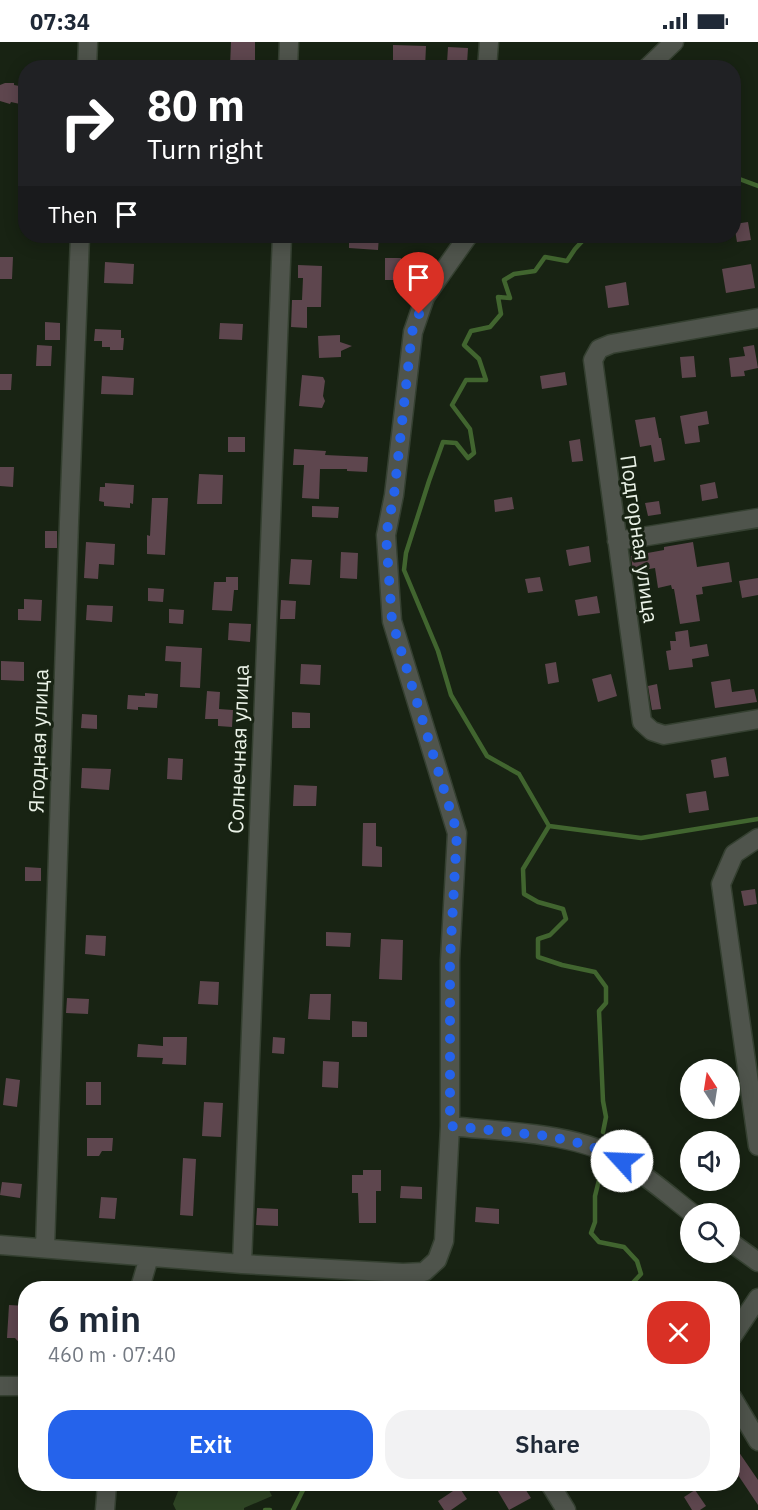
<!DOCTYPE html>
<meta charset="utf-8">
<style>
:root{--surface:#fff;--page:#f2f2f3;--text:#1f2937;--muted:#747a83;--accent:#2563eb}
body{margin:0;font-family:"IBM Plex Sans",sans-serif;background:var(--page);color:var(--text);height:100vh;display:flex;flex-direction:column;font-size:22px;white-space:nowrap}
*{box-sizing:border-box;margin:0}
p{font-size:20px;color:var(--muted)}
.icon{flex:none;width:33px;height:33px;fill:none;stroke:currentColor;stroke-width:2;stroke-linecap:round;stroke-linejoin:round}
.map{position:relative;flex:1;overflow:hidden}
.drawer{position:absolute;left:18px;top:1239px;width:722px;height:210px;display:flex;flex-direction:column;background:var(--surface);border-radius:24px;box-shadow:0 3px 15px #0003}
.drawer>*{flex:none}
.guide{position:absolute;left:18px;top:18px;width:723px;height:183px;border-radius:24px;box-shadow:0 3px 15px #0003;background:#202124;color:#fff;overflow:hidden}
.needle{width:39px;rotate:348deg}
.buttons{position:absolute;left:680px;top:1017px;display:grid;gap:12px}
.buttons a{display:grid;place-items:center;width:60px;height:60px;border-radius:50%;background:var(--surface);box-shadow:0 3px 15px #0003;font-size:30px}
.pin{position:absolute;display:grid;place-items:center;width:51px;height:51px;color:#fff;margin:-62px -26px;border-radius:50% 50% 50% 0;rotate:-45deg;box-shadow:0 0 6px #0007}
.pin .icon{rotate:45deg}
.me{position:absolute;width:66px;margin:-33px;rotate:295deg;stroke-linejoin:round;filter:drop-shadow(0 0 4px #0008)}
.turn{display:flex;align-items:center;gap:21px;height:126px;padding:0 30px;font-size:27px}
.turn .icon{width:78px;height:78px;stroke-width:2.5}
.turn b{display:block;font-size:42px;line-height:51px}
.then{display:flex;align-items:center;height:57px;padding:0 30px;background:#0003;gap:12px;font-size:22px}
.round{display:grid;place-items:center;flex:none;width:63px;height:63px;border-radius:24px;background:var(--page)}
.headline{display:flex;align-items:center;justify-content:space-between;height:102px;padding:0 30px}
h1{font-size:36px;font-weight:600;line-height:45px}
.action{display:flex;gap:12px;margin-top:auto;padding:12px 30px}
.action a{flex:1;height:69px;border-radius:24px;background:var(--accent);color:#fff;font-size:24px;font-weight:600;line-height:69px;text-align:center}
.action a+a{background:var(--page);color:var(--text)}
.status{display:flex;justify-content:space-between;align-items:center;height:42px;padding:0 30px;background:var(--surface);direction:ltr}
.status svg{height:16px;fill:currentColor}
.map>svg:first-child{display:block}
</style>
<div class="status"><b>07:34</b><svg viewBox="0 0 49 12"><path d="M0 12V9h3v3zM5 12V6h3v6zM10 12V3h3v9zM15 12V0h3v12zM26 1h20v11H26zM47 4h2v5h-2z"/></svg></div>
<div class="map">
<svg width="758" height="1468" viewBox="0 0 758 1468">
<rect width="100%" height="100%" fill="#182313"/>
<!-- green -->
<path fill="#2f4525" d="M181,1442h85l6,12 -28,12v2h-68l-3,-6z"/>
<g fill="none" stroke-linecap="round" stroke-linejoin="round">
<!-- stream -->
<path stroke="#41652f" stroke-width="4.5" d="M734,135l24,9
M587,194l-12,13 -8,12 -22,-4 -10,14 -21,3 -10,6 6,18 -12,-1 3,17 -11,13 -19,4 -7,14 15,14 7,21h-20l-14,25 18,24 4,24 -6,5 -12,-15 -13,-1 -14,39 -23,72 -2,17 34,81 13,44 36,61 32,18 30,52 -26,43 1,25 14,8 25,7 3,10 -16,16 -12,4v18l24,8 33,7 11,15v16l-7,8 4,90 3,16 -3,15
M549,784l92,12 117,-19
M600,1115l-4,13 3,10 -4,16v26l-4,11 8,9 25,5 13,14 4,13 -13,14
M265,1468h5
M293,1468l13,-26"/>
</g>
<!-- building -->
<path fill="#5e464e" d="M231,0h24v26l-25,-1z
M393,3l33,1 -1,22h-32z
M448,5l20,1 -1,16 -20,-1z
M5,41h9v2l10,2 -1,4 3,3v6l-5,1 -1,3 -9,-2 -1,2 -10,-3v-16z
M748,180l3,18 -14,2 -3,-18z
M349,194h30l-1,14 -29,-2z
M0,215h13l-1,22h-12z
M385,216h16l-1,22h-15z
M105,220l29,2 -1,20 -29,-1z
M751,222l4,24 -29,5 -4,-24z
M298,223l24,1 -1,41h-14v21l-16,-1 1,-27h10l1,-22h-5z
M626,240l3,23 -21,3 -3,-22z
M45,280l15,1v17h-15z
M220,281l23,1 -1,16 -23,-1z
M95,287l26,1v8h3l-1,12h-13v-3h-8v-6h-8z
M340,293v7l12,4 -11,5v6l-22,1 -1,-22z
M37,303l15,1 -1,20h-15z
M754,303l4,23 -14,3 1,5 -14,1 -2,-19 16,-2 -2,-9z
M694,314l2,21 -14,1 -2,-21z
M565,330l2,13 -25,4 -2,-13z
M0,332h12l-1,16h-11z
M302,333l21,2 2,4 -2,15 2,5 -3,7 -23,-2z
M102,334l32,2 -1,17 -32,-1z
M707,369l2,13 -11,2 2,16 -15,2 -5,-28z
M655,375l4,21h2l4,22 -11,2 -3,-17 -11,2 -5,-27z
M228,395h17v15h-17z
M580,397l3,22 -11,1 -3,-21z
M294,407l32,2 -1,4 43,2 -1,15 -20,-1v-2h-27l-1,30 -17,-1 2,-33h-11z
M0,425h14l-1,20 -13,-1z
M199,432l24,1 -1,29h-25z
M715,440l3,16 -16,3 -2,-16z
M105,441l29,2 -1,19 -3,-1v5l-26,-2v-4l-5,-1 1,-14h5z
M512,455l2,12 -19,3 -1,-12z
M152,456h16l-3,57 -18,-1v-19l3,1z
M659,459l2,13 -13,2 -3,-13z
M312,464l27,1 -1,11 -26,-1z
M45,489h12v17h-12z
M86,500l29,2 -1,21 -15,-1 -1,15 -14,-1z
M693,500l4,25 32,-5 3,20 -30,5 1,7 -7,1 4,26 -20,3 -6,-35h-2l-1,-4 -13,3 -3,-20 -22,4 -2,-16 33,-6v-3z
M589,504l2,16 -22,4 -3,-16z
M341,510l17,1 -1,26 -17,-1z
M291,517l21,1 -2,25 -21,-1z
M226,535h12v13h-4l-2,21 -20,-1 2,-28h12z
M540,535l3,14 -15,2 -3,-14z
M758,536v17l-16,3 -3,-17z
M148,546l16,1 -1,13 -15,-1z
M597,554l3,17 -22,3 -3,-16z
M24,557l18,1 -1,21 -23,-1v-11h6z
M281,558l15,1 -1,18h-15z
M87,563l26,1 -1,16 -26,-2z
M169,567l15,1 -1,14 -14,-1z
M229,581l22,1 -1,18 -22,-2z
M688,588l2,17 17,-3 2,12 -17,3 1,8 -24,3 -3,-19 5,-1 -1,-9h6l-1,-9z
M166,604l36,2 -2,40 -20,-1 1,-25 -16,-1z
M1,619l23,1v19l-23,-1z
M556,620l3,20 -11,2 -3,-20z
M301,622l20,1 -1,20 -20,-1z
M611,632l6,22 -19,6 -6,-23z
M730,637l2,13 22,-3 3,13 -42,6 -4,-26z
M657,642l4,25 -9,1 -4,-24z
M207,649l13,1 -1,17 14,1 -1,17 -14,-1v-7h-13z
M145,651l13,1 -1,14 -19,-1v3l-11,-1 1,-14 17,1z
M292,670l18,1v15h-18z
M82,672l15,1v14l-16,-1z
M726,715l3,19 -15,2 -3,-18z
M168,716l15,1 -1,21 -15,-1z
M82,726l29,1 -2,21 -28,-2z
M294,743l23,1 -1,20h-23z
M706,749l3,19 -20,3 -3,-19z
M363,781h13v23l6,1v20l-20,-1z
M25,825l16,1v13h-16z
M755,847l2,15 -13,2 -3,-15z
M326,890l25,1 -1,14 -24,-1z
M86,893l20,1 -1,20 -20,-2z
M381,897l22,1 -1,40 -23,-1z
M200,939l19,1 -1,23 -20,-1z
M310,952h21l-1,26 -22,-1z
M67,956l22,1 -1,15 -22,-1z
M352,979l15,1v15h-15z
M163,995h24l-1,28 -24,-1 1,-6 -26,-1 1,-13 25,2z
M273,995l12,1 -1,16 -12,-1z
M323,1019l16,1 -1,26 -16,-1z
M6,1036l14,2 -3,27 -14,-2z
M86,1040h15v23h-15z
M204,1060l19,1 -2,34 -19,-1z
M87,1096h26l-1,13h-10l-3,5h-12z
M183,1116l13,1 -3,57 -13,-1z
M363,1128h18v21h-5v32h-17l-1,-30h-6v-18h11z
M2,1140l20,2 -2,14 -20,-3z
M401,1144l21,1v12l-22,-1z
M101,1155l16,1 -2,21 -16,-1z
M476,1165l23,2v15l-24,-2z
M257,1166l21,1v17l-22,-1z
M9,1263l17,1v44l-11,-12h-8z
M732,1400l26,38v25l-26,-39z
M503,1442h19l9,14 -22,12 -13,-22z
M459,1445l8,12 -16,11h-7l-6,-9z
M695,1448l11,16 -6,4h-8l-8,-13z"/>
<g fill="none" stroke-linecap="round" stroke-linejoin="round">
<!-- minor casing -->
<g stroke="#354031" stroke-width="21">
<path id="minor" d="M87,26l1,-26
M288,26l1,-26
M487,26l2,-26
M647,26l27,-26
M758,276l-147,26 -12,5 -6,11 49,362 10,9 12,4 94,-16
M617,499l141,-23
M758,796l-24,16 -13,30 37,262
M450,1084c54,6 127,6 173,35 25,16 47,35 70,53
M729,1199l29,21
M0,1203l242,19 161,9 21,-1 13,-12 7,-19 6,-115v-166l7,-127 -65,-212 -6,-86 8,-40 19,-163 12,-35 43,-61
M45,1206l24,-726 11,-286
M242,1222l40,-1028
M140,1246l9,-31
M732,1295l26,-39
M0,1344h26
M732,1355l26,44
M550,1442l16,26
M105,1468l2,-26"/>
</g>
<!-- minor -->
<use href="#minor" stroke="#4f544c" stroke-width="18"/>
</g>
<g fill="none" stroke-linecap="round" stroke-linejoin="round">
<!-- route -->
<path stroke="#2563eb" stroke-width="10" stroke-dasharray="0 18" d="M419,272l-7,18 -18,163 -8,40 6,86 65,211 -7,128v166l97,10 41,9 34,16"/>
</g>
<g text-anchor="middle" stroke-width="6" stroke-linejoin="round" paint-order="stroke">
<!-- street labels -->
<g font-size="21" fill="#eaf2e7" stroke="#182313">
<text transform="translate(639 497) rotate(82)" y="7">Подгорная улица</text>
<text transform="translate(39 699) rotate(-88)" y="7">Ягодная улица</text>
<text transform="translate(239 707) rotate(-88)" y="7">Солнечная улица</text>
</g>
</g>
</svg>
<div class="buttons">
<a><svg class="needle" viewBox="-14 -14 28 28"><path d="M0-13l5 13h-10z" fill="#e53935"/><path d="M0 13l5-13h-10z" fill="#747a83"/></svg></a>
<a><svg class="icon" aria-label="sound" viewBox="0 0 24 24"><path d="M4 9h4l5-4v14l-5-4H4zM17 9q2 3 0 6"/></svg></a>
<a><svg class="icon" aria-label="search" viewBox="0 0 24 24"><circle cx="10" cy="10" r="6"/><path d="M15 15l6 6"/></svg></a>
</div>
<div class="pin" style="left:419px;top:272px;background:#d93025"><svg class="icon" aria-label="arrive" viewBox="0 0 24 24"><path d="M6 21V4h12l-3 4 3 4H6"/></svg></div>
<svg class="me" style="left:622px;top:1119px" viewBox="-20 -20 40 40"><circle r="19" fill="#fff"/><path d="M0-13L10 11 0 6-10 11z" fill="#2563eb"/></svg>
<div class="guide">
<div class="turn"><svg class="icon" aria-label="right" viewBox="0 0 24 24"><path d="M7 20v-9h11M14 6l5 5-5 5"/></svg><div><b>80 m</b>Turn right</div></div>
<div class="then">Then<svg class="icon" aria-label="arrive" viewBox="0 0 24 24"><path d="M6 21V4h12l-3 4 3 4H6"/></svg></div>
</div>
<section class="drawer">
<div class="headline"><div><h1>6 min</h1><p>460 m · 07:40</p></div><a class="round" style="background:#d93025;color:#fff"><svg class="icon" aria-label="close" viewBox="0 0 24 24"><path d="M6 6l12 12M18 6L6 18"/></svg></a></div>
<div class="action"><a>Exit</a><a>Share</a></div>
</section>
</div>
